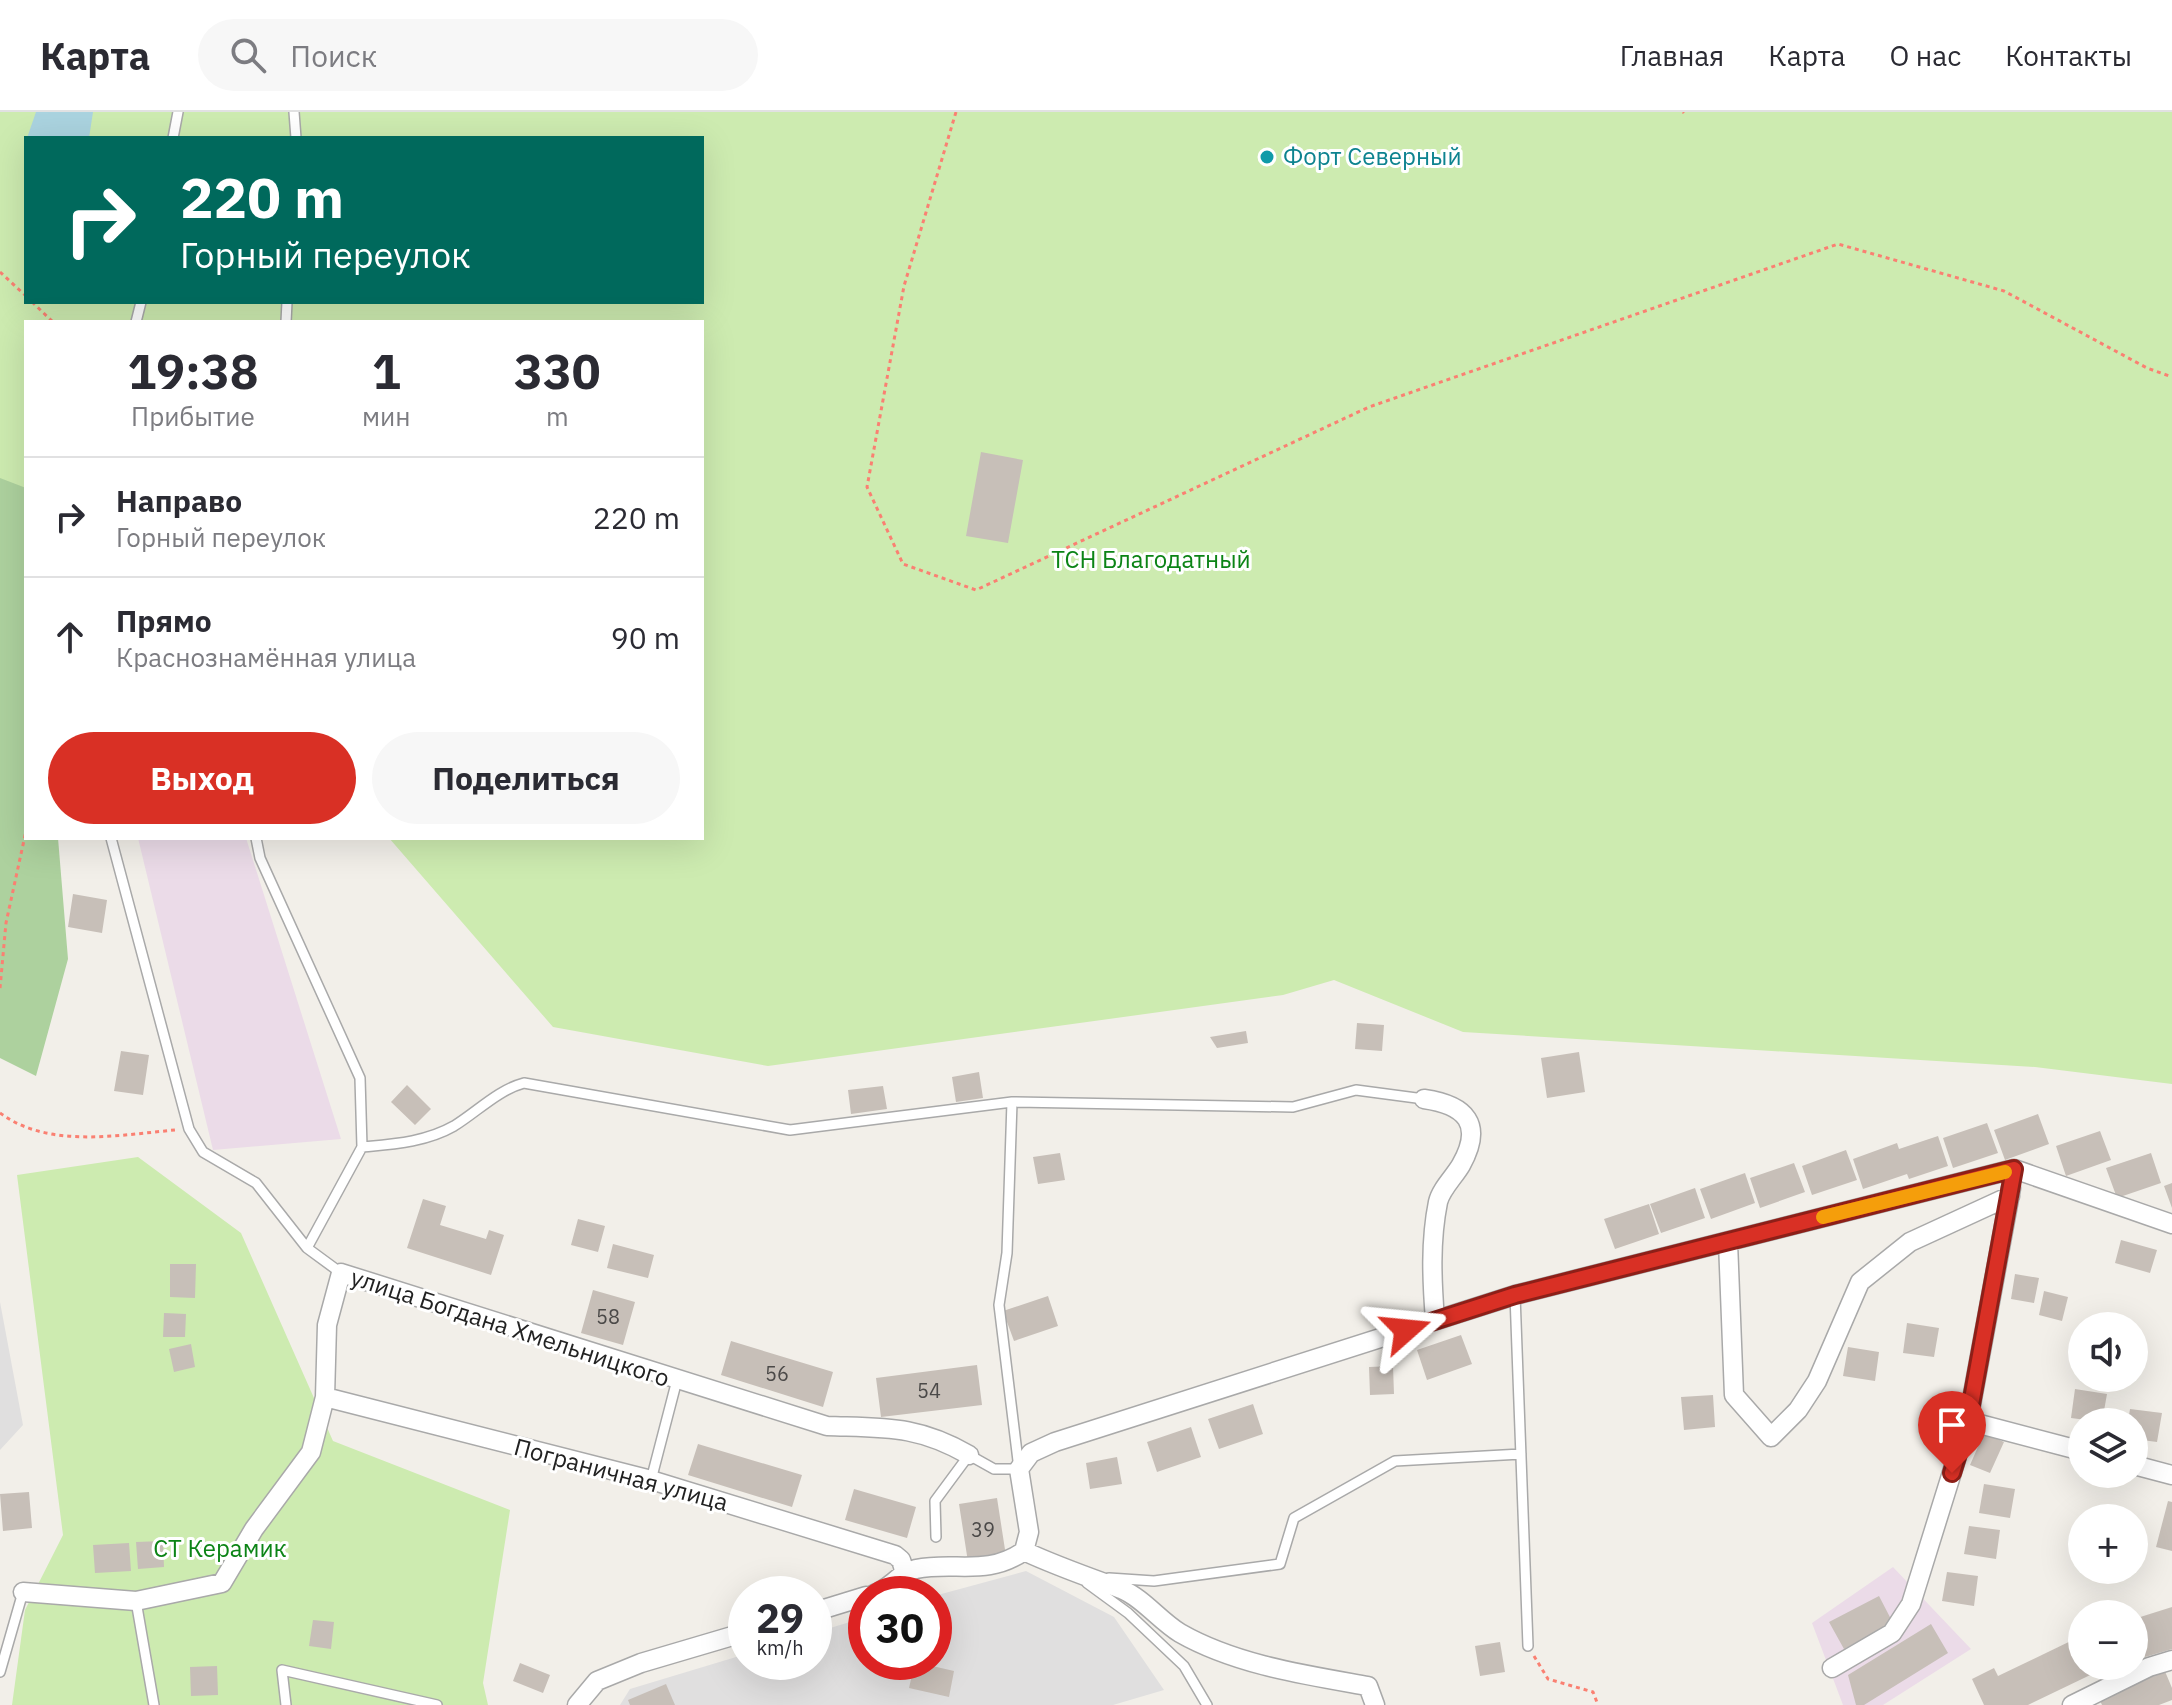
<!DOCTYPE html>
<html lang="ru">
<meta charset="utf-8">
<style>
:root{--surface:#fff;--page:#f7f7f7;--text:#2b2b33;--muted:#7c7c81;--line:#e1e1e2;--accent:#d93025}
body{margin:0;font-family:"IBM Plex Sans",sans-serif;background:var(--page);color:var(--text);height:100vh;display:flex;flex-direction:column;font-size:30px;white-space:nowrap}
*{box-sizing:border-box;margin:0}
p{font-size:26px;color:var(--muted)}
.icon{flex:none;width:44px;height:44px;fill:none;stroke:currentColor;stroke-width:2;stroke-linecap:round;stroke-linejoin:round}
.map{position:relative;flex:1;overflow:hidden}
.panel{position:absolute;left:24px;top:208px;width:680px;height:520px;display:flex;flex-direction:column;background:var(--surface);border-radius:0px;box-shadow:0 8px 32px #0002}
.panel>*{flex:none}
.hud{position:absolute;left:24px;top:24px;width:680px;height:168px;border-radius:0px;box-shadow:0 8px 32px #0002;background:#00695c;color:#fff;overflow:hidden}
.fabs{position:absolute;left:2068px;top:1200px;display:grid;gap:16px}
.fabs a{display:grid;place-items:center;width:80px;height:80px;border-radius:50%;background:var(--surface);box-shadow:0 8px 32px #0002;font-size:40px}
.speed{position:absolute;left:728px;top:1464px;display:flex;gap:16px;font-size:40px;font-weight:700;text-align:center}
.speed>*{display:grid;place-content:center;width:104px;height:104px;border-radius:50%;background:var(--surface);box-shadow:0 8px 32px #0002;line-height:1}
.speed small{font-size:20px;font-weight:400}
.speed .limit{border:12px solid #d22;background:#fff;color:#111}
.pin{position:absolute;display:grid;place-items:center;width:68px;height:68px;color:#fff;margin:-82px -34px;border-radius:50% 50% 50% 0;rotate:-45deg;box-shadow:0 0 8px #0007}
.pin .icon{rotate:45deg}
.me{position:absolute;width:88px;margin:-44px;rotate:72deg;stroke-linejoin:round;filter:drop-shadow(0 0 6px #0008)}
.turn{display:flex;align-items:center;gap:28px;height:168px;padding:0 24px;font-size:36px}
.turn .icon{width:104px;height:104px;stroke-width:2.5}
.turn b{display:block;font-size:56px;line-height:68px}
.eta{display:flex;justify-content:space-evenly;align-items:center;height:136px;text-align:center}
.eta b{font-size:48px;font-weight:800;line-height:56px}
.action{display:flex;gap:16px;margin-top:auto;padding:16px 24px}
.action a{flex:1;height:92px;border-radius:48px;background:var(--accent);color:#fff;font-size:32px;font-weight:800;line-height:92px;text-align:center}
.action a+a{background:var(--page);color:var(--text)}
ul{padding:0;list-style:none}
li{display:flex;align-items:center;gap:24px;height:120px;padding:0 24px;border-top:2px solid var(--line)}
li div{flex:1}
li b{display:block;font-size:30px}
li em{font-style:normal}
header{display:flex;align-items:center;gap:48px;box-sizing:border-box;height:112px;padding:0 40px;background:var(--surface);border-bottom:2px solid var(--line)}
header strong{font-size:38px}
nav{display:flex;gap:44px;margin-inline-start:auto;font-size:28px}
.search{width:560px;height:72px;background:var(--page);display:flex;align-items:center;gap:20px;box-sizing:border-box;padding:0 28px;border-radius:44px;color:var(--muted);font-size:30px}
.map>svg:first-child{display:block}
</style>
<header>
<strong>Карта</strong>
<div class="search"><svg class="icon" aria-label="search" viewBox="0 0 24 24"><circle cx="10" cy="10" r="6"/><path d="M15 15l6 6"/></svg>Поиск</div>
<nav><a>Главная</a><a>Карта</a><a>О нас</a><a>Контакты</a></nav>
</header>
<div class="map">
<svg width="2172" height="1593" viewBox="0 0 2172 1593">
<rect width="100%" height="100%" fill="#f2efe9"/>
<!-- residential -->
<path fill="#e0dfdf" d="M0,1190l23,123 -23,25z
M1026,1459l88,46 50,73 -51,15h-493l10,-16 116,-35v8h68v-29l52,-16v45h68v-66z"/>
<!-- industrial -->
<path fill="#ebdbe8" d="M138,726h108l95,301 -128,11z
M1893,1455l78,82 -88,56h-40l-31,-82z"/>
<!-- grass -->
<path fill="#cdebb0" fill-rule="evenodd" d="M0,0h2172v972l-137,-17 -572,-35 -129,-52 -51,15 -515,71 -215,-39 -164,-189h313v-516h-676v169l-26,-6zM26,26h676v164h-676z
M138,1045l103,76 92,208 177,69 -27,173 5,22h-476l13,-95 38,-75 -46,-360z"/>
<!-- forest -->
<path fill="#add19e" d="M0,366l26,10v350h32l10,121 -32,117 -36,-18z"/>
<!-- water -->
<path fill="#aad3df" d="M36,0h57l-4,26h-62z"/>
<!-- building -->
<path fill="#c7bfb8" d="M981,340l42,8 -15,83 -42,-7z
M73,782l34,6 -5,33 -34,-6z
M1357,911l27,2 -2,26 -27,-2z
M1246,919l2,12 -31,5 -7,-11z
M121,939l28,4 -6,40 -29,-4z
M1579,940l6,40 -38,6 -6,-40z
M979,960l4,26 -27,4 -4,-25z
M407,973l24,24 -16,16 -24,-23z
M883,974l4,23 -36,5 -3,-24z
M2038,1002l11,30 -44,16 -11,-30z
M1987,1011l11,30 -45,15 -10,-30z
M2100,1019l11,29 -45,16 -10,-30z
M1938,1024l10,30 -39,13 -2,-5 -44,15 -10,-30 44,-16 2,6z
M1846,1038l11,30 -45,15 -10,-29z
M1060,1041l5,27 -27,4 -5,-27z
M2151,1041l10,30 -44,15 -11,-30z
M1794,1051l11,29 -45,16 -10,-30z
M1745,1061l10,30 -44,16 -11,-30z
M2172,1071v25l-8,-22z
M1695,1076l10,30 -44,15 -11,-29z
M423,1087l23,7 -6,19 46,14 3,-9 15,5 -13,40 -84,-27z
M1649,1092l10,30 -44,15 -11,-30z
M578,1107l27,7 -7,26 -27,-7z
M2121,1128l36,10 -7,23 -35,-10z
M613,1132l41,11 -6,23 -41,-10z
M170,1152h26l-1,34 -25,-1z
M2015,1162l24,4 -5,25 -23,-4z
M593,1178l42,12 -12,43 -42,-12z
M2044,1179l24,6 -6,24 -23,-6z
M1048,1184l10,30 -44,15 -11,-30z
M164,1201l22,1 -1,23h-22z
M1907,1211l32,5 -5,29 -31,-4z
M1461,1223l11,29 -45,16 -10,-30z
M731,1229l102,31 -10,35 -102,-32z
M191,1232l4,23 -21,5 -5,-23z
M1848,1235l31,5 -4,29 -32,-5z
M977,1253l5,40 -101,12 -5,-39z
M1393,1254l1,28 -24,1 -1,-28z
M2075,1277l32,5 -5,28 -31,-4z
M1713,1283l2,32 -31,3 -3,-33z
M1253,1292l10,30 -44,15 -11,-30z
M2130,1297l32,4 -5,29 -23,-3v-17h-6z
M1191,1315l10,30 -44,15 -10,-30z
M1984,1321l20,9 -14,31 -20,-8z
M698,1332l104,31 -10,32 -104,-32z
M1117,1345l5,27 -32,5 -4,-26z
M1984,1372l31,5 -5,29 -31,-5z
M854,1377l62,18 -9,31 -62,-18z
M29,1380l3,36 -29,3 -3,-37z
M997,1386l9,58 -38,6 -9,-58z
M2168,1389l4,1v49l-16,-4z
M1969,1414l31,4 -4,29 -32,-5z
M163,1429l1,26 -26,2 -2,-27z
M129,1431l2,28 -36,2 -2,-28z
M1947,1460l31,4 -4,30 -32,-5z
M1879,1484l14,27 -49,26 -15,-27z
M2172,1495v42l-27,8 -11,-38z
M313,1508l21,2 -3,27 -22,-3z
M1931,1512l17,29 -84,52h-8l-8,-30z
M2082,1514v40h27l-81,39h-44l-12,-26 22,-11 4,8 81,-39 -4,-7z
M1500,1530l5,30 -25,4 -5,-30z
M915,1550l39,9 -5,26 -40,-9z
M520,1551l30,12 -7,18 -30,-12z
M217,1554l1,29 -27,1 -1,-29z
M2164,1557l8,19v12l-13,5h-57l-4,-9z
M666,1572l9,21h-45l-2,-5z"/>
<g fill="none" stroke-linecap="round" stroke-linejoin="round">
<!-- lane casing -->
<g stroke="#a9a9a9" stroke-width="12">
<path id="lane" d="M294,0l2,26
M173,26l5,-26
M136,210l5,-20
M286,210l1,-20
M111,726l78,291 14,23 53,31 51,65
M256,726l4,20 100,220 2,69
M341,1161l-34,-25 55,-101c32,-3 64,-5 92,-21 24,-15 44,-36 70,-43l266,47 222,-28 281,5 63,-17 68,9
M1515,1183l13,351
M651,1368l26,-100
M936,1425l-1,-36 34,-46 25,14h25l-20,-164 8,-52 5,-151
M1109,1466l45,3 126,-17 14,-46 101,-57 126,-7
M1087,1471l41,30 56,53 23,39
M136,1489l18,104
M0,1560l23,-80
M286,1593l-4,-35 155,35"/>
</g>
<!-- street casing -->
<g stroke="#a9a9a9" stroke-width="21">
<path id="street" d="M1424,987c42,6 60,25 37,66 -7,12 -20,24 -23,37 -8,40 -6,79 -3,118
M1728,1130l6,153 37,42 27,-27 19,-29 43,-99 50,-40 100,-46
M325,1285l326,83 244,75 6,5 4,13
M1968,1309l114,30
M2134,1353l38,10
M1024,1439c32,15 64,26 97,38 22,9 39,32 59,44 56,32 126,42 188,53l7,19
M23,1480l113,9 86,-18 32,-54 57,-77 14,-55 2,-72 14,-52 486,153c58,2 90,-1 142,29
M874,1482c16,-5 25,-21 42,-25 40,-8 70,8 108,-18l5,-19 -10,-63 12,-16 24,-11 460,-147 499,-126 158,55
M814,1500l52,-16
M1832,1556l60,-35 19,-29 57,-183 43,-233
M577,1593l20,-24 44,-18 105,-31
M2072,1593l77,-38 23,-7"/>
</g>
<!-- path -->
<path stroke="#fa8072" stroke-width="3" stroke-dasharray="4 4" stroke-linecap="butt" d="M956,0l-52,174 -37,201 36,77 73,26 393,-183 469,-163 166,47 143,77 25,9
M1683,0l1,1
M0,160l26,24
M32,190l21,20
M0,876l6,-65 20,-92
M0,1001c49,36 118,22 175,17
M1534,1544l14,23 45,13 5,13"/>
<!-- lane -->
<use href="#lane" stroke="#fff" stroke-width="9"/>
<!-- street -->
<use href="#street" stroke="#fff" stroke-width="18"/>
</g>
<g fill="none" stroke-linecap="round" stroke-linejoin="round">
<!-- route casing -->
<g stroke="#8d1f18" stroke-width="20">
<path id="route" d="M1406,1218l109,-35 499,-126 -46,252 -16,52"/>
</g>
<!-- route -->
<use href="#route" stroke="#d93025" stroke-width="14"/>
<!-- slow -->
<path stroke="#f59e0b" stroke-width="14" d="M1823,1105l182,-45"/>
</g>
<!-- markers -->
<circle fill="#0f9aa8" stroke="#fff" stroke-width="3" cx="1267" cy="45" r="8"/>
<g text-anchor="middle" stroke-width="6" stroke-linejoin="round" paint-order="stroke">
<!-- number labels -->
<g font-size="20" fill="#4b4948">
<text x="608" y="1212">58</text>
<text x="777" y="1269">56</text>
<text x="929" y="1286">54</text>
<text x="983" y="1425">39</text>
</g>
<!-- culture labels -->
<g font-size="24" fill="#0d838f" stroke="#fff" text-anchor="start">
<text x="1283" y="53">Форт Северный</text>
</g>
<!-- park labels -->
<g font-size="24" fill="#0c8416" stroke="#fff">
<text x="1151" y="456">ТСН Благодатный</text>
<text x="220" y="1445">СТ Керамик</text>
</g>
<!-- street labels -->
<g font-size="24" fill="#222" stroke="#fff">
<text transform="translate(510 1216) rotate(18)" y="8">улица Богдана Хмельницкого</text>
<text transform="translate(621 1363) rotate(15)" y="8">Пограничная улица</text>
</g>
</g>
</svg>
<div class="fabs">
<a><svg class="icon" aria-label="sound" viewBox="0 0 24 24"><path d="M4 9h4l5-4v14l-5-4H4zM17 9q2 3 0 6"/></svg></a>
<a><svg class="icon" aria-label="layers" viewBox="0 0 24 24"><path d="M12 4l9 5-9 5-9-5zM3 14l9 5 9-5"/></svg></a>
<a>+</a>
<a>−</a>
</div>
<div class="speed"><div>29<small>km/h</small></div><div class="limit">30</div></div>
<div class="pin" style="left:1952px;top:1361px;background:#d93025"><svg class="icon" aria-label="arrive" viewBox="0 0 24 24"><path d="M6 21V4h12l-3 4 3 4H6"/></svg></div>
<svg class="me" style="left:1406px;top:1218px" viewBox="-20 -20 40 40"><path d="M0-17L14 15 0 8-14 15z" fill="#d93025" stroke="#fff" stroke-width="4"/></svg>
<div class="hud">
<div class="turn"><svg class="icon" aria-label="right" viewBox="0 0 24 24"><path d="M7 20v-9h11M14 6l5 5-5 5"/></svg><div><b>220 m</b>Горный переулок</div></div>
</div>
<section class="panel">
<div class="eta">
<div><b>19:38</b><p>Прибытие</p></div>
<div><b>1</b><p>мин</p></div>
<div><b>330</b><p>m</p></div>
</div>
<ul>
<li><svg class="icon" aria-label="right" viewBox="0 0 24 24"><path d="M7 20v-9h11M14 6l5 5-5 5"/></svg><div><b>Направо</b><p>Горный переулок</p></div><em>220 m</em></li>
<li><svg class="icon" aria-label="ahead" viewBox="0 0 24 24"><path d="M12 20V5M6 11l6-6 6 6"/></svg><div><b>Прямо</b><p>Краснознамённая улица</p></div><em>90 m</em></li>
</ul>
<div class="action"><a>Выход</a><a>Поделиться</a></div>
</section>
</div>
